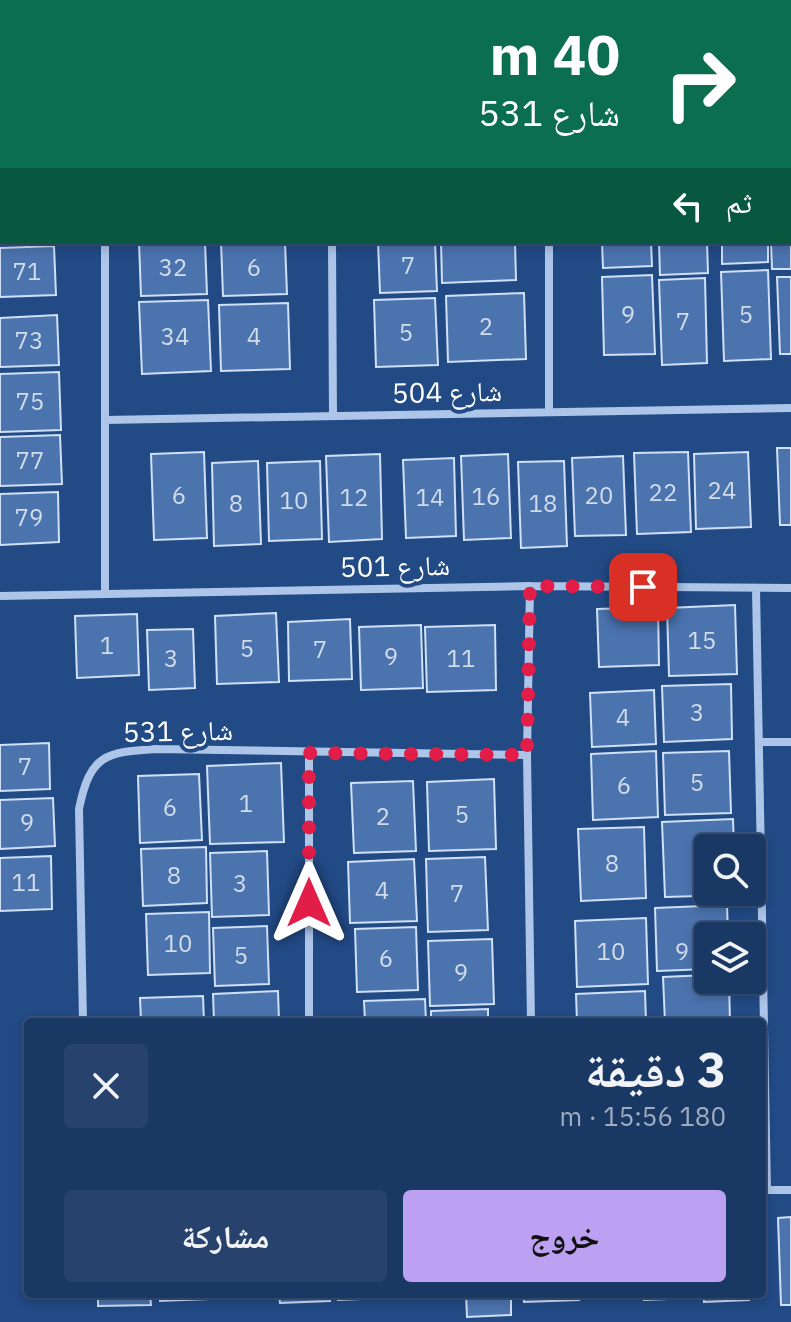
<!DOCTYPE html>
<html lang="ar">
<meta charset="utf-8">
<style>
:root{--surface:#1a3864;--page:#27436d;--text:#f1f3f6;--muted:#9facbf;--line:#385278;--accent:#bca0f2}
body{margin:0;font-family:"IBM Plex Sans","Noto Naskh Arabic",sans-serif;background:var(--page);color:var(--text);direction:rtl;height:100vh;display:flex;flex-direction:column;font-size:30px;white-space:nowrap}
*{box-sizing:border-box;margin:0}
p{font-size:26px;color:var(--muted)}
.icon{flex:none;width:44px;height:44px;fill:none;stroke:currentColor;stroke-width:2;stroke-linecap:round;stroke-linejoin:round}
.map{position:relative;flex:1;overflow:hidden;direction:ltr}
.drawer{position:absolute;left:24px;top:1018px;width:742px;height:280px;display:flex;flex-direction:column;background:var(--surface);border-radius:8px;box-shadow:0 4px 12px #0003,0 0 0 2px var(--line);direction:rtl}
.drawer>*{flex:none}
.top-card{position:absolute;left:0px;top:0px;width:792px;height:244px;box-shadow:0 4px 12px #0003,0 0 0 2px var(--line);direction:rtl;background:#0b6e4f;color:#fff;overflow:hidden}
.controls{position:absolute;left:694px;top:834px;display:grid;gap:16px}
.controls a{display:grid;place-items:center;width:72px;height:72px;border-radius:8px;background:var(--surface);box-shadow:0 4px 12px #0003,0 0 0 2px var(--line);font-size:40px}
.pin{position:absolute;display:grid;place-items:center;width:68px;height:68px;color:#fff;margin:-34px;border-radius:16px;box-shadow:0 4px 12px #0006}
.me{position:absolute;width:88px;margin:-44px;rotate:0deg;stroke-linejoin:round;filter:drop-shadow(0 0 6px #0008)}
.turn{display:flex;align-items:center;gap:28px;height:168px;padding:0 40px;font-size:36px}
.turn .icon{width:104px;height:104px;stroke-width:2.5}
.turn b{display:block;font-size:56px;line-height:68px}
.then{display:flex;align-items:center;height:76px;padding:0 40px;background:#0003;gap:16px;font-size:30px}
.round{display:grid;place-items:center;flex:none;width:84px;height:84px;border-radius:8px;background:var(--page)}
.overview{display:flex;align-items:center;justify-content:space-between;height:136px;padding:0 40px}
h1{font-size:48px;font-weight:800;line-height:60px}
.primary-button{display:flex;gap:16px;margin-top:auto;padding:16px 40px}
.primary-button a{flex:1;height:92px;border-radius:8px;background:var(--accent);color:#111;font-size:32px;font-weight:800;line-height:92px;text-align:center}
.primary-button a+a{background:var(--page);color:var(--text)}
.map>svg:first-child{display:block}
</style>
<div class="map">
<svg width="791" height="1322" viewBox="0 0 791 1322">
<rect width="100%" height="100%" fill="#224a85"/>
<!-- building -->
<path fill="#4b73ae" stroke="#d0e0f7" stroke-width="2" d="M199,0h83v2h-83z
M791,197v72h-19l-1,-27h19z
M139,242h66l2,52 -66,2z
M221,242h64l2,52 -64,2z
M378,242h57l2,49 -57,2z
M441,242h74l1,38 -74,3z
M602,242h49l1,24 -49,2z
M659,242h48l1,31 -48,2z
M722,242h46v20l-46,2z
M54,246l2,49 -56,2v-49z
M768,270l3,89 -47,2 -3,-89z
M652,275l3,79 -51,1 -2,-78z
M777,277h14v77h-11z
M705,278l2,85 -45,2 -3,-85z
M524,293l2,66 -78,3 -2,-66z
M435,298l3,67 -62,2 -2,-67z
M208,300l3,71 -69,3 -3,-72z
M288,303l2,66 -69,2 -2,-66z
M57,315l2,50 -59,2v-49z
M59,372l2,58 -61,2v-58z
M60,435l2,49 -62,2v-49z
M777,448h14v77h-11z
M204,452l3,86 -53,2 -3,-86z
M688,452l3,80 -54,2 -3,-81z
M748,452l3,75 -55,2 -2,-75z
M380,454l2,85 -53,3 -3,-86z
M508,454l3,84 -47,2 -3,-84z
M623,456l3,79 -51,1 -3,-78z
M454,458l2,78 -50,2 -3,-78z
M258,461l3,83 -47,2 -2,-83z
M320,461l2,78 -53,2 -2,-78z
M564,461l3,85 -46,2 -3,-86z
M58,492l1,50 -59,3v-51z
M735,605l2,69 -68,2 -2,-68z
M658,607l1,58 -60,2 -2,-58z
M276,613l3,69 -62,2 -2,-68z
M137,614l2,61 -62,3 -2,-62z
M350,619l2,60 -63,2 -1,-59z
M421,625l2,63 -62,2 -2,-63z
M495,625l1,65 -69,2 -2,-65z
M193,629l2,59 -46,2 -2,-60z
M731,684l1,55 -68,3 -2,-56z
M654,690l2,54 -64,3 -2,-54z
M49,743l1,46 -50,2v-46z
M656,751l2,66 -65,3 -2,-66z
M729,751l2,62 -66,2 -2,-62z
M281,763l3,79 -74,2 -3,-78z
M199,774l3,66 -62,3 -2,-67z
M494,779l2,70 -67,2 -2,-69z
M413,781l3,70 -62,2 -3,-70z
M53,798l2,48 -55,3v-49z
M733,819l1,29h-26v44l28,3 -71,2 -3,-75z
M644,827l2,71 -65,3 -3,-72z
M206,847l1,56 -64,3 -2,-57z
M267,851l2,64 -57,2 -2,-64z
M51,856l1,53 -52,2v-53z
M485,857l3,73 -60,2 -2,-73z
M414,859l3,62 -67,2 -2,-61z
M727,905l1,31h-20v33l-51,2 -2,-63z
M209,912l1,61 -62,2 -2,-61z
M646,918l2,66 -71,3 -2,-66z
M267,926l2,58 -54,2 -2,-58z
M416,927l2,63 -61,2 -2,-63z
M492,939l2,65 -64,2 -2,-65z
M708,975v5h21l1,42h-65l-2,-45z
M278,991l1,31h-65l-1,-28z
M645,991l1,31h-69l-1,-28z
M203,996l1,26h-63l-1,-24z
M425,999l1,23h-61l-1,-21z
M488,1009v13h-57v-11z
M791,1217v88h-10l-3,-87z
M98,1294h52l1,11 -53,1z
M160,1294h49v5l-49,2z
M279,1294h50l1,7 -50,2z
M337,1294h46l1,4 -46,2z
M396,1294h47v3l-47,2z
M466,1294h45v21l-44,2z
M523,1294h56v6l-55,2z
M644,1294h49v4l-49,2z
M704,1294h45v6l-45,2z"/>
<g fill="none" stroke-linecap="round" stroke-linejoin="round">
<!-- street -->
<path stroke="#acc5e9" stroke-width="8" d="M331,0v2
M549,0v2
M107,2v-2
M759,2v-2
M790,149h1
M105,242v350
M332,242l1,174
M549,242v170
M105,420l686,-12
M530,586l-3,169 4,267
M756,589l11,601
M0,596l530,-10 261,2
M759,742h32
M309,753v269
M83,1022l-4,-213c11,-54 26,-57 77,-60l371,6
M763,1190h28"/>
</g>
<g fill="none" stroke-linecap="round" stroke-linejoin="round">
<!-- route -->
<path stroke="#e11d48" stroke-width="14" stroke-dasharray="0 25.2" d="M309,903v-150l218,2 3,-169 113,1"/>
</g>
<g text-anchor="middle" stroke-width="8" stroke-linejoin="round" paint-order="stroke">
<!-- number labels -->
<g font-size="24" fill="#d2dceb">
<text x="408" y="274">7</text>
<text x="173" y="276">32</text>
<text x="254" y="276">6</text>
<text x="27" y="280">71</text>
<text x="628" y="323">9</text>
<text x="746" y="323">5</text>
<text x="683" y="330">7</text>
<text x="486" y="335">2</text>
<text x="406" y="341">5</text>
<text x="175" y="345">34</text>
<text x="254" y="345">4</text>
<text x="29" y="349">73</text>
<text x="30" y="410">75</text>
<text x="30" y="469">77</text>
<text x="722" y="499">24</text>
<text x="663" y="501">22</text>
<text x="179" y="504">6</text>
<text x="599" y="504">20</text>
<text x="486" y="505">16</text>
<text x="354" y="506">12</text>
<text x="430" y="506">14</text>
<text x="294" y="509">10</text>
<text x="236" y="512">8</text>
<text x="543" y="512">18</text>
<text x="29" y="526">79</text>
<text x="702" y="649">15</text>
<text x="107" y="654">1</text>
<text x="247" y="657">5</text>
<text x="320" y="658">7</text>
<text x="391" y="665">9</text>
<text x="171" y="667">3</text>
<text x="461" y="667">11</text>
<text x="697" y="721">3</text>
<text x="623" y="726">4</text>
<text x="25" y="775">7</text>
<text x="697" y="791">5</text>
<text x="624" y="794">6</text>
<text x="246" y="812">1</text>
<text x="170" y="816">6</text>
<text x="462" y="823">5</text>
<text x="383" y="825">2</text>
<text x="27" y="831">9</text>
<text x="612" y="872">8</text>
<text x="174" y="884">8</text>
<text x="26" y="891">11</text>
<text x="240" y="892">3</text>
<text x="382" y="899">4</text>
<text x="457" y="902">7</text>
<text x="178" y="952">10</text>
<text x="611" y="960">10</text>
<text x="682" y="960">9</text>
<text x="241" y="964">5</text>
<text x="386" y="967">6</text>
<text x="461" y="981">9</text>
</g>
<!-- street labels -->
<g font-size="28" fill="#fff" stroke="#224a85">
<text transform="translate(447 392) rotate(-1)" y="10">شارع 504</text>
<text transform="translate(395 566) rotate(-1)" y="10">شارع 501</text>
<text transform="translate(178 731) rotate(-1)" y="10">شارع 531</text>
</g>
</g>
</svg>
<div class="controls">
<a><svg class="icon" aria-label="search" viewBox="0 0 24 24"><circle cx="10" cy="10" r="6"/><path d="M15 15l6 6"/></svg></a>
<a><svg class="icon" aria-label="layers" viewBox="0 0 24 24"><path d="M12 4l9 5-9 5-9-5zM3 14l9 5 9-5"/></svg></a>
</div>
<div class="pin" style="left:643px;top:587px;background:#d93025"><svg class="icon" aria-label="arrive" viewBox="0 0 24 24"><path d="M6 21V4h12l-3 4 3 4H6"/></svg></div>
<svg class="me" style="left:309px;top:903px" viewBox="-20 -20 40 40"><path d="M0-17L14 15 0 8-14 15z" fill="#e11d48" stroke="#fff" stroke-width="4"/></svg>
<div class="top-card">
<div class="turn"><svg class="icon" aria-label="right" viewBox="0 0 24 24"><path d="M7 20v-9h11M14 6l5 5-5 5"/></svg><div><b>40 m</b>شارع 531</div></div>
<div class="then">ثم<svg class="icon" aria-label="left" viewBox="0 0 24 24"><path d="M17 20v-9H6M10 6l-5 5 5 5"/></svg></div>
</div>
<section class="drawer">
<div class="overview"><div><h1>3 دقيقة</h1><p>180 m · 15:56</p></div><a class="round"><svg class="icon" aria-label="close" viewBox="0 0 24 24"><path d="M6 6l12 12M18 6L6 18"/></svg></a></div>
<div class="primary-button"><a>خروج</a><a>مشاركة</a></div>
</section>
</div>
